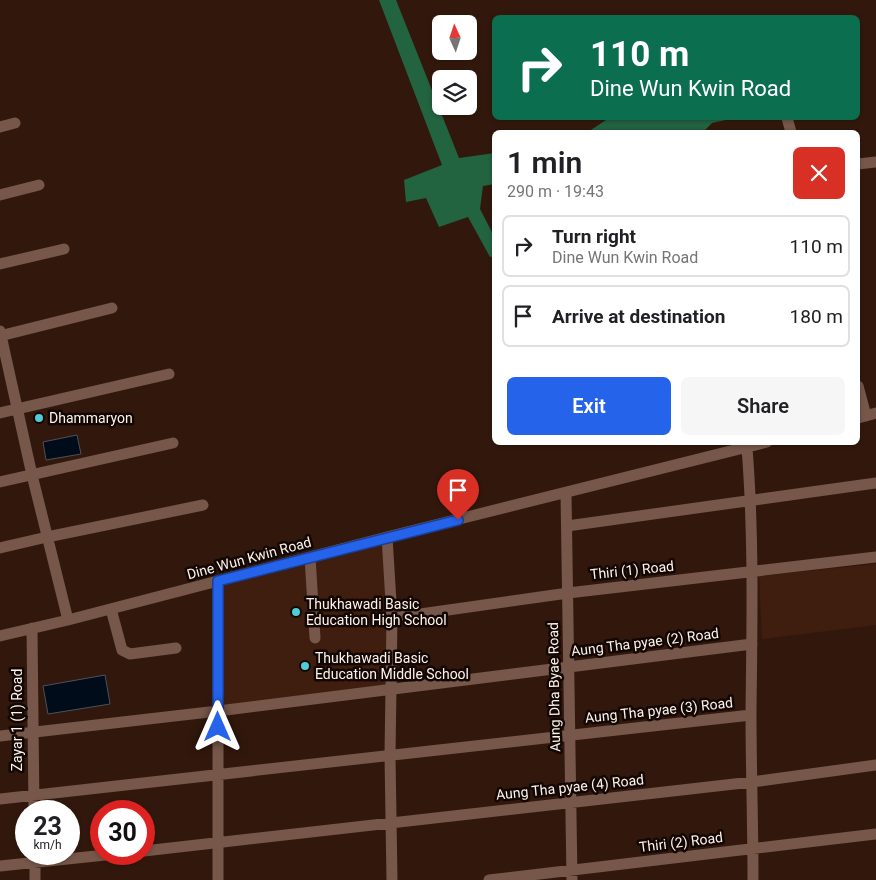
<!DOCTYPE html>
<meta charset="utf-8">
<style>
:root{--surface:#fff;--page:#f6f6f6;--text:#202124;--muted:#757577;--line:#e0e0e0;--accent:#2563eb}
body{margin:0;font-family:Roboto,sans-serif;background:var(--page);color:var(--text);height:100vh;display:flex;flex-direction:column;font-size:19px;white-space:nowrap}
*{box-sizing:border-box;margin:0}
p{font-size:16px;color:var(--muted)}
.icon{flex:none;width:28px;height:28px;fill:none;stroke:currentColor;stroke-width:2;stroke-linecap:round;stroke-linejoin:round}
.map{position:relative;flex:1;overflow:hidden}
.side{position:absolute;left:492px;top:130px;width:368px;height:315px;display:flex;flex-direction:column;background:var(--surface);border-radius:8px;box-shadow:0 1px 4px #0004}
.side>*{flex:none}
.banner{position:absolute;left:492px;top:15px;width:368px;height:105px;border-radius:8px;box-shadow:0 1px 4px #0004;background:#0b6e4f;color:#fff;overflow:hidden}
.needle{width:32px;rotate:357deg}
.controls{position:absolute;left:432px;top:15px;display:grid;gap:10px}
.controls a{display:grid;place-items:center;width:45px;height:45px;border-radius:8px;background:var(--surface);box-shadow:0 1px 4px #0004;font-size:25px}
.speed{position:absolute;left:15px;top:800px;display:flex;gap:10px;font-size:25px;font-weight:700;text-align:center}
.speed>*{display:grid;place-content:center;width:65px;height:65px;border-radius:50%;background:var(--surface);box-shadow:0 1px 4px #0004;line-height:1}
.speed small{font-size:12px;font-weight:400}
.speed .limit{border:8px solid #d22;background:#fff;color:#111}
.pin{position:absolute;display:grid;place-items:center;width:42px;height:42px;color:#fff;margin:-51px -21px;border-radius:50% 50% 50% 0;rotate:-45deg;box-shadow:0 0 5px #0007}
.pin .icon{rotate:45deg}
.me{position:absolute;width:55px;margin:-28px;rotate:0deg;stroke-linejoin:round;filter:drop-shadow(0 0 4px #0008)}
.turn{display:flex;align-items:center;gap:18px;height:105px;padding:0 15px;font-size:22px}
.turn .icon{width:65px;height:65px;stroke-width:2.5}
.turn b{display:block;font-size:35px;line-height:42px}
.round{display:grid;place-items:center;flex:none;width:52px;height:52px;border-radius:8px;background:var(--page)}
.overview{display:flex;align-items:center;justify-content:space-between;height:85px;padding:0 15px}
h1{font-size:30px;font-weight:600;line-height:38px}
.cta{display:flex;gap:10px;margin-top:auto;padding:10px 15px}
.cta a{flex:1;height:58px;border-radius:8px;background:var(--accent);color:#fff;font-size:20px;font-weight:600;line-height:58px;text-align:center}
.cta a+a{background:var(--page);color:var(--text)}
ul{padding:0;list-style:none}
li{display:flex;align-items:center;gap:15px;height:62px;margin:0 10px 8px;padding:0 5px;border:2px solid var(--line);border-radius:8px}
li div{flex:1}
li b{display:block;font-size:19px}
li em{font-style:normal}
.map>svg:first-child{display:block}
</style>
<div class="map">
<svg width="876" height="880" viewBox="0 0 876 880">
<rect width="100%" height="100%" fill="#32180c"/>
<!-- built -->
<path fill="#3f1e0f" d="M392,543l3,144 -172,21 -1,-122z
M876,564v61l-114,14 -3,-63z"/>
<!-- forest -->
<path fill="#226340" d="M379,0h17l63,158 36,-5v31l-12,2 -3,23 15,29v18l-5,1 -22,-40 -29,10 -13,-29 -20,4 -2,-22 38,-15z
M609,118h126l-23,5 -9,9h-115z"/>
<!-- water -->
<path fill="#000c1a" stroke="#4c5159" d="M77,435l4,19 -35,6 -3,-18z
M105,675l5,29 -62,10 -5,-28z"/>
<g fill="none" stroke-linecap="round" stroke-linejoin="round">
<!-- minor -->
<path stroke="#76574a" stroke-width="11" d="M787,118l4,14
M0,127l15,-4
M858,164l18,-2
M0,195l39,-10
M0,264l64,-15
M0,331l32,144 36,145
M0,336l112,-28
M858,386l8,30
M0,413l169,-39
M858,418l18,-5
M747,448c7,88 5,176 4,265 0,56 2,111 2,167
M0,482l173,-39
M566,493l6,387
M567,526l309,-43
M387,537l5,81 -2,137 2,125
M0,548l47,-11 156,-32
M310,557l5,81
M111,609l11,41 8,4 46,-6
M392,618l176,-25 308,-36
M32,628l2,183
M0,636l68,-16 319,-83 380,-95
M0,736l218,-25 534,-67
M0,799l751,-84
M144,851l608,-69 124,-17
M35,854v26
M0,866l115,-12
M218,880v-299
M489,880l387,-46"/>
</g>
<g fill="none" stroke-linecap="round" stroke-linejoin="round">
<!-- route casing -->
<g stroke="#184099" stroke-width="12">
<path id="route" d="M218,727v-146l240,-61"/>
</g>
<!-- route -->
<use href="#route" stroke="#2563eb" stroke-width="9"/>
</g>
<!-- markers -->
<g fill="#52cbd9" stroke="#120703" stroke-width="2">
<circle cx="39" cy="418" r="5"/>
<circle cx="296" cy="612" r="5"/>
<circle cx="305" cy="666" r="5"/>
</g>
<g text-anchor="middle" stroke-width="5" stroke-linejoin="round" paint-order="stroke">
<!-- poi labels -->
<g font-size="14" fill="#fef2ed" stroke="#120703" text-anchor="start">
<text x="49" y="423">Dhammaryon</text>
<text x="306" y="609">Thukhawadi Basic<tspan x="306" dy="16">Education High School</tspan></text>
<text x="315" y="663">Thukhawadi Basic<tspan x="315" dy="16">Education Middle School</tspan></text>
</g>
<!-- street labels -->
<g font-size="14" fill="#fef2ed" stroke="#120703">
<text transform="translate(249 558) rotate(-15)" y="5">Dine Wun Kwin Road</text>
<text transform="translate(632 570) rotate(-6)" y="5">Thiri (1) Road</text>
<text transform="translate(645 642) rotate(-7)" y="5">Aung Tha pyae (2) Road</text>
<text transform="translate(554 687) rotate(-91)" y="5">Aung Dha Byae Road</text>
<text transform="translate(659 710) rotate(-6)" y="5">Aung Tha pyae (3) Road</text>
<text transform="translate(17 720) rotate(-90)" y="5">Zayar 1 (1) Road</text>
<text transform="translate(570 787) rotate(-6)" y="5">Aung Tha pyae (4) Road</text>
<text transform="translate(681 842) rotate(-7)" y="5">Thiri (2) Road</text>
</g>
</g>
</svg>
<div class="controls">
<a><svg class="needle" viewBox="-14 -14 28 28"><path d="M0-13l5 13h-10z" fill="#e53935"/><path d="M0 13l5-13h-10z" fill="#757577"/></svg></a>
<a><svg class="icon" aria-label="layers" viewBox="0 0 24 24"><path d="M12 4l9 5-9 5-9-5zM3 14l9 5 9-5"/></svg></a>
</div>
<div class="speed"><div>23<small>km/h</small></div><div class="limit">30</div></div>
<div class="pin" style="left:458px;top:520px;background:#d93025"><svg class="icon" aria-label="arrive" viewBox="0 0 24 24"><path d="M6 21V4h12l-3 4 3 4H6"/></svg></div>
<svg class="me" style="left:218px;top:727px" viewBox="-20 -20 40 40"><path d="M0-17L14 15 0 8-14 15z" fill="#2563eb" stroke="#fff" stroke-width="4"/></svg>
<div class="banner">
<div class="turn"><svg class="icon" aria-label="right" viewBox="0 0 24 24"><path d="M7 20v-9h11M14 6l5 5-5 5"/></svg><div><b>110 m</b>Dine Wun Kwin Road</div></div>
</div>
<section class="side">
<div class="overview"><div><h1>1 min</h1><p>290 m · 19:43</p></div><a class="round" style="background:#d93025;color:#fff"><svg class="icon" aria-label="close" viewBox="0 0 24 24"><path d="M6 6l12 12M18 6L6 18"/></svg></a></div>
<ul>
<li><svg class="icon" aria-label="right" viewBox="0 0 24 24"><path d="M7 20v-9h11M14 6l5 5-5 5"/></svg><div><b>Turn right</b><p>Dine Wun Kwin Road</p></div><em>110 m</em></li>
<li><svg class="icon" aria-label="arrive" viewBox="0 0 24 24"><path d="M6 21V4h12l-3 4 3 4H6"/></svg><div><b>Arrive at destination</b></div><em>180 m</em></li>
</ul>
<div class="cta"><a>Exit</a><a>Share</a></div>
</section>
</div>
